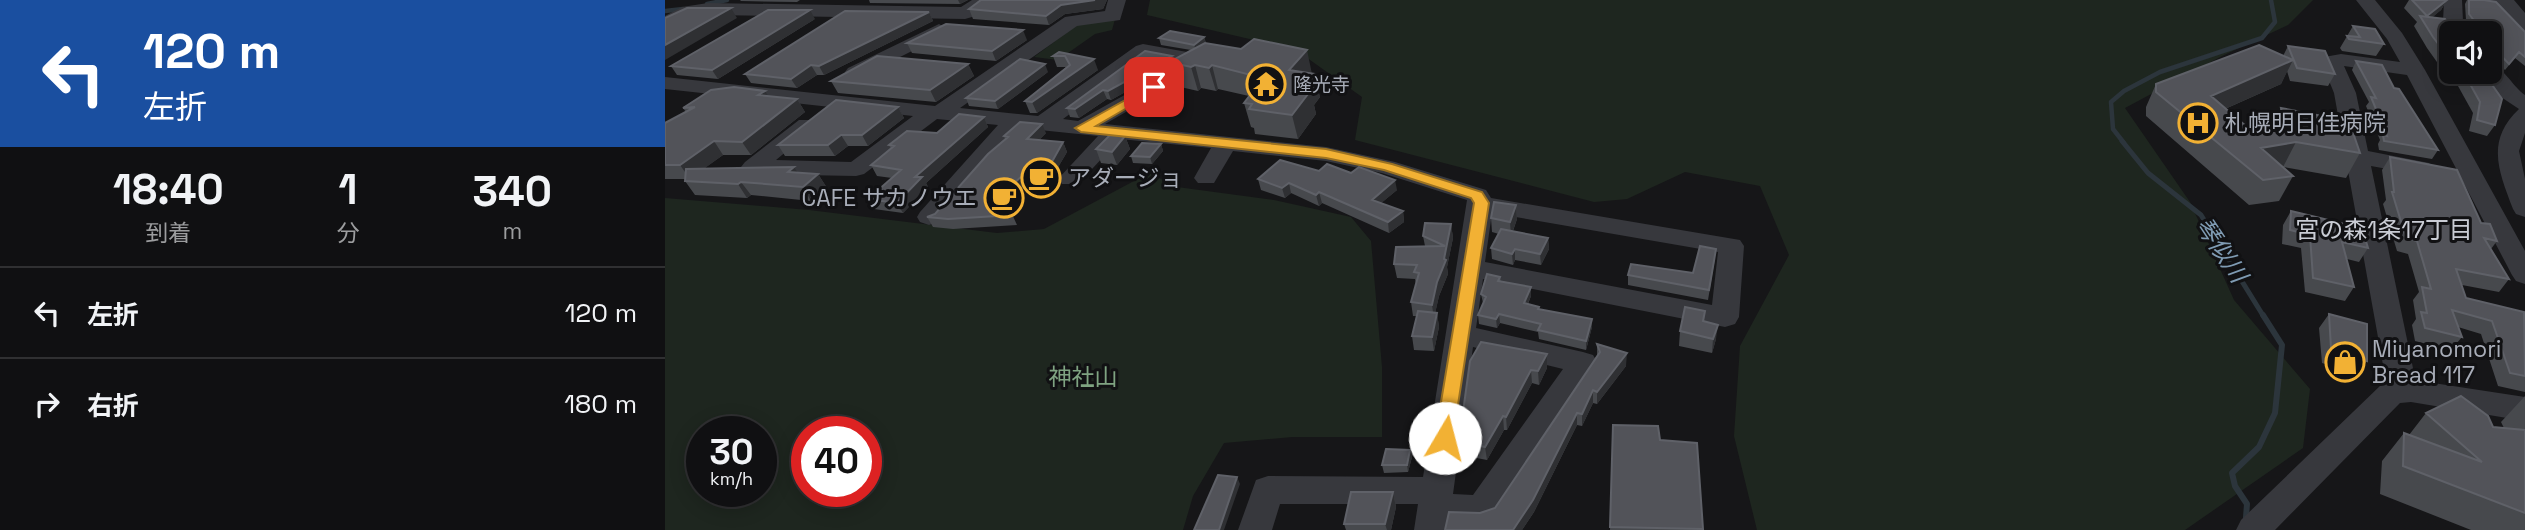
<!DOCTYPE html>
<html lang="ja">
<meta charset="utf-8">
<style>
:root{--surface:#101012;--page:#1e1e20;--text:#f1f3f6;--muted:#9c9d9f;--line:#303032}
body{margin:0;font-family:"Space Grotesk","Noto Sans JP",sans-serif;background:var(--page);color:var(--text);height:100vh;display:flex;flex-direction:column;font-size:26px;white-space:nowrap}
*{box-sizing:border-box;margin:0}
p{font-size:23px;color:var(--muted)}
.icon{flex:none;width:38px;height:38px;fill:none;stroke:currentColor;stroke-width:2;stroke-linecap:round;stroke-linejoin:round}
.map{position:relative;flex:1;overflow:hidden}
.drawer{display:flex;flex-direction:column;background:var(--surface);width:665px}
.drawer>*{flex:none}
.banner{background:#1a4fa0;color:#fff;overflow:hidden}
.fabs{position:absolute;left:1774px;top:21px;display:grid;gap:14px}
.fabs a{display:grid;place-items:center;width:63px;height:63px;border-radius:10px;background:var(--surface);box-shadow:0 4px 18px #0003,0 0 0 2px var(--line);font-size:35px}
.speed{position:absolute;left:21px;top:416px;display:flex;gap:14px;font-size:35px;font-weight:700;text-align:center}
.speed>*{display:grid;place-content:center;width:91px;height:91px;border-radius:50%;background:var(--surface);box-shadow:0 4px 18px #0003,0 0 0 2px var(--line);line-height:1}
.speed small{font-size:18px;font-weight:400}
.speed .limit{border:10px solid #d22;background:#fff;color:#111}
.pin{position:absolute;display:grid;place-items:center;width:60px;height:60px;color:#fff;margin:-30px;border-radius:14px;box-shadow:0 4px 10px #0006}
.me{position:absolute;width:77px;margin:-38px;rotate:8deg;stroke-linejoin:round;filter:drop-shadow(0 0 5px #0008)}
.turn{display:flex;align-items:center;gap:24px;height:147px;padding:0 28px;font-size:32px}
.turn .icon{width:91px;height:91px;stroke-width:2.5}
.turn b{display:block;font-size:49px;line-height:60px}
.eta{display:flex;justify-content:space-evenly;align-items:center;height:119px;text-align:center}
.eta b{font-size:42px;font-weight:600;line-height:49px}
ul{padding:0;list-style:none}
li{display:flex;align-items:center;gap:21px;height:91px;padding:0 28px;border-top:2px solid var(--line)}
li div{flex:1}
li b{display:block;font-size:26px}
li em{font-style:normal}
main{display:flex;flex:1;min-height:0}
.map>svg:first-child{display:block}
</style>
<main>
<section class="drawer">
<div class="banner">
<div class="turn"><svg class="icon" aria-label="left" viewBox="0 0 24 24"><path d="M17 20v-9H6M10 6l-5 5 5 5"/></svg><div><b>120 m</b>左折</div></div>
</div>
<div class="eta">
<div><b>18:40</b><p>到着</p></div>
<div><b>1</b><p>分</p></div>
<div><b>340</b><p>m</p></div>
</div>
<ul>
<li><svg class="icon" aria-label="left" viewBox="0 0 24 24"><path d="M17 20v-9H6M10 6l-5 5 5 5"/></svg><div><b>左折</b></div><em>120 m</em></li>
<li><svg class="icon" aria-label="right" viewBox="0 0 24 24"><path d="M7 20v-9h11M14 6l5 5-5 5"/></svg><div><b>右折</b></div><em>180 m</em></li>
</ul>
</section>
<div class="map">
<svg width="1860" height="530" viewBox="0 0 1860 530">
<rect width="100%" height="100%" fill="#161618"/>
<!-- green -->
<path fill="#1e261f" fill-rule="evenodd" d="M485,0h1163l-25,25 -66,31 -97,52 65,94 44,98 76,89 -7,59 -118,82h-428l-23,-94 6,-90 49,-91 -29,-69 -75,-14 -58,27 -33,3 -239,-62 7,-43 -66,-47 -149,-35z
M450,19l-3,11 -17,4 -37,26 -24,-3 43,-32z
M484,173l28,14 97,13 77,17 20,24 11,126v70h-90l-68,6 -31,53 -10,34h-518v-332l144,12 188,23 47,-4zM37,432h59v60h-59zM142,432h59v60h-59z"/>
<g fill="none" stroke-linecap="round" stroke-linejoin="round">
<!-- stream-far2 -->
<path stroke="#2c353c" stroke-width="4.5" d="M42,4l20,-4
M0,11l18,-2
M1459,143l-11,-14 -2,-27 13,-11 36,-19 102,-34 13,-16 -4,-22"/>
<!-- stream-far1 -->
<path stroke="#2c353c" stroke-width="5" d="M1457,141l26,32 53,42 63,102"/>
<!-- stream -->
<path stroke="#2c353c" stroke-width="6" d="M1580,530l2,-26 -12,-18 -3,-13 27,-26 16,-34 7,-68 -19,-30"/>
<!-- minor -->
<path fill="#37383d" fill-rule="evenodd" d="M307,0h21l-21,17 -7,2 -257,-4 -15,1 -28,14v-14l17,-9 26,-4 253,4z
M443,0h18l-6,20 -43,6 -117,82 78,8 98,-70 7,-2 66,12 3,4 -3,4 -104,60 221,23 69,15 91,28 5,8 249,42 4,6 -5,71 -4,7 -10,3 -242,-48 -7,49 107,24 10,3 5,8 -104,156 -12,4 -33,-1 -1,8h-34l4,-26h-138l-8,26h-34l18,-50 12,-4 155,1 44,-277 -85,-27 -56,-12 -93,-10 -19,32h-16l-4,-5 17,-30 -91,-9 -42,45h-16l-4,-5 40,-43 -78,-8 -82,94 -9,3 -9,-3 -3,-5 3,-5 78,-87 -61,-6 -73,55 -8,2 -103,-2 -8,-2 -4,-5 4,-5 54,-42h16l3,5 -42,35 75,2 62,-46 -248,-27v-12l270,29 130,-89 40,-6zM482,57l35,6 -104,58 -15,-2zM827,213l226,39 -6,53 -227,-43zM808,347l90,22 -90,126 -20,-1z
M1691,0h19l27,33 23,37 100,181v33l-9,-3 -4,-6 -105,-200 -63,-9 12,27 12,58 61,12 4,5 -4,5 -8,2 -50,-9 43,207 6,8 105,16v24l-114,-19 -11,1 -125,127h-39l5,-10 140,-135 8,-2 -4,-7 -51,-283 -13,-32 3,-4 17,-3 59,8 -13,-23z
M1779,0h18l1,21 9,12h-20l-9,-11z
M1819,0h30l11,13v18l-7,-2 -18,-22 -13,-3z
M274,24l10,6 -3,4 -84,42h-14l-3,-4 3,-4z
M1825,64c14,3 22,22 35,31v38l-6,18 6,28v38l-9,-3 -3,-5c-14,-37 -28,-68 6,-100l-18,-12 -20,-25h9z"/>
</g>
<!-- wall -->
<path fill="#47494d" d="M75,0h60l-3,2 -56,-1z
M204,0h99l-8,4 -90,-1z
M316,0h126l-4,9 -38,5 -16,11 -76,-6 -4,-10z
M1744,0h38l-6,10 -9,7 20,16v39h31l12,53 -8,11 -18,-5 4,-18 -15,-27h-4l-27,-38 -13,-22 3,-4 -13,-14z
M1802,0h17l41,32v34l-10,-8 -10,12 -15,-15v-22h-16l-8,-13 -1,-16z
M264,12l4,9 -109,54h-7l-20,13 -46,-5 -6,-9z
M150,19l-97,60 -41,-4 -6,-9z
M1688,26l31,18 -8,12 -34,-5 -2,-3z
M539,37l2,6 106,30 8,24 -6,8 2,9 -18,25 -43,-5 -1,-6 -3,-1 -7,-24 5,-7 -31,-7 -2,2 -15,-3 -3,3 -22,-5 -6,-19 -59,33 -4,-1 -28,19 -9,-1 -3,-9 78,-57 28,9 18,-10 -30,-5 -2,-7z
M362,40l-31,21 -84,-8 -5,-10z
M1623,46l47,28 -7,12 -38,-5 -3,-10 -6,13 -56,25 22,18h23l11,-19 79,45 -14,25 -63,-11 10,9 -14,25 -30,4 -103,-89v-9l10,-23 127,-28z
M394,52l39,18 -61,43h-7l-5,-12 41,-34h-9l-4,-11z
M1691,61l38,27 44,62 -6,9 -53,-9 -1,-6 2,-4 -14,-34 3,-4 -17,-32z
M303,64l6,12 -38,26 -98,-9 -7,-12z
M383,72l-50,37 -29,-3 -3,-8z
M103,96l29,3 8,13 -54,43h-28l-20,14 115,5 9,14 -16,13 -60,-6 -4,3 -52,-3 -10,-14v-2h-20v-56l21,-11 -3,-4z
M233,107l6,11 -36,28h-20l-13,10h-50l-7,-11z
M319,117l4,10 -62,56 2,4 -25,26 -29,-4 -6,-10 24,-21 -15,-2 -6,-11 20,-16 -2,-4 48,-12z
M381,133l-7,7 24,2 4,10 -10,17 -16,18 -15,-2 -19,18 10,22 -64,4 -20,-2 -6,-10 8,-3 70,-75 -1,-3z
M460,136l5,13 -13,16 -16,-2 -5,-14z
M496,144l2,7 -11,13 -19,-1 -2,-7z
M1725,157l91,66 16,18 -6,8 18,30 -10,13 -37,-7 4,13 59,16v78l-27,-6 -17,-52 -23,-7 4,10 -11,13 -36,-9 -3,-16 4,-6 -3,-19 6,-8 -11,-38 -11,-3 -14,-47 3,-4 -4,-30z
M654,171l78,19 -16,13 22,8 1,11 -15,11 -67,-30 -3,3 -28,-13 -6,5 -24,-8 -3,-11z
M851,205l1,14 -4,12 35,7 1,11 -8,16 -26,-5 -2,5 -21,-6 -1,-11 8,-14 -7,-2 -1,-14z
M1626,211l77,37 -9,14 -12,-3 7,28 -9,14 -40,-9 -4,-44 -19,-4 1,-19z
M786,224l2,14 -6,29 1,7 -9,22 -4,17h2l2,14 -5,24 -20,-1 -2,-14 5,-20h-4l-2,-14 5,-18 -1,-5 -18,-1 -3,-14 31,-18 -2,-10z
M1050,258l-7,42 -80,-15v-10l65,-2z
M835,277l1,4 30,6v9l-3,8 11,5 53,10v8l-6,23 -47,-11 -1,-7 -38,-9 -3,5 -18,-4 -1,-9 5,-12 -2,-9z
M1040,311l-1,10 12,18 -4,14 -33,-7 1,-15z
M1664,314l38,47 -10,14 -35,-12 -3,-35z
M932,344l29,22 -29,38 -4,-1 -11,23 -5,-1 -43,87 -12,18h-77l50,-22 102,-151z
M805,361l77,7 -8,17 -7,-2 -25,47h-3l-17,30 -26,-5 -2,-14 5,-21 -1,-8z
M1860,396v134h-54l-91,-36 2,-33 22,-28 5,2 17,-22 67,14 11,1 -3,-6z
M948,425l47,15 37,3 6,87h-93z
M745,450l2,7 -4,15 -24,1 -2,-8z
M728,492l3,15 -5,23h-45l-2,-6z"/>
<!-- shaded-wall -->
<path fill="#2f3033" d="M293,0h10l-8,4z
M430,0h12l-4,9 -38,5 -16,11 -3,-9 15,-11z
M1782,0l-6,10 -16,14 2,-8z
M66,8l6,10 -72,42v-15z
M145,10l5,9 -97,60 -6,-9z
M264,12l4,9 -109,54 -5,-9z
M358,30l4,10 -31,21 -4,-10z
M539,37l2,6 -10,8 -2,-6z
M642,50l5,24 -23,-4z
M507,56l2,7 -5,-1 1,5 -59,33 -3,-9z
M429,59l4,11 -61,43 -5,-11z
M1628,60l-12,24 -81,36 11,-24z
M303,64l6,12 -38,26 -6,-12z
M380,64l3,8 -50,37 -3,-8z
M146,65l6,10 -20,13 -6,-9z
M530,65l6,23 -3,3 -7,-24z
M547,65l6,24 -2,2 -7,-23z
M650,74l5,23 -6,8 2,9 -18,25 -6,-24 11,-26z
M438,90l4,9 -28,19 -4,-9z
M100,91l8,13 -15,-9z
M132,99l8,13 -54,43 -9,-13z
M233,107l6,11 -36,28 -6,-11z
M319,117l4,10 -62,56 2,4 -25,26 -6,-10 18,-26z
M377,124l4,9 -15,15 -4,-9z
M176,135l7,11 -13,10 -7,-11z
M460,136l5,13 -13,16 -5,-13z
M49,141l9,14 -33,24 -10,-14z
M398,142l4,10 -10,17 -16,18 -4,-10z
M1631,142l-13,25 -22,-19z
M496,144l2,7 -11,13 -2,-7z
M129,167l9,14 -15,-9z
M153,174l9,14 -16,13 -8,-14z
M357,176l4,9 -19,18 10,22 -14,-32z
M730,180l2,10 -24,20 -1,-10z
M76,182l10,13 -4,3 -9,-14z
M624,183l2,10 -6,5 -3,-10z
M654,192l3,11 -3,3 -3,-11z
M851,205l1,14 -6,17 -1,-14z
M738,211l1,11 -15,11 -1,-11z
M786,224l2,14 -6,29 1,7 -9,22 -5,23 -2,-14 5,-23 7,-23z
M883,238l1,11 -8,16 -1,-11z
M850,249v11l-2,5 -1,-11z
M866,287v9l-7,16v-9z
M772,313l2,14 -5,24 -2,-14z
M834,314l1,9 -3,5 -1,-9z
M927,319v8l-6,23v-9z
M1053,325l-2,14 -4,14 1,-14z
M962,353l-1,13 -29,38v-12z
M882,354v14l-8,17 -1,-14z
M866,370l1,13 -25,47 -1,-13z
M928,390v13l-11,23v-12z
M912,413v12l-43,87 -12,18h-9z
M838,416l1,14 -17,30 -2,-13z
M745,450l2,7 -4,15 -1,-7z
M572,477l3,7 -16,46h-5z
M728,492l3,15 -5,23h-4l-2,-6z"/>
<!-- building -->
<path fill="#525359" stroke="#5f6168" stroke-width="2" d="M316,0h114l-34,5 -15,11 -77,-7z
M1747,0h35l-20,16z
M1804,0h15l12,2 29,30v25l-6,-5 -10,12 -19,-20v-11h-10l-4,-4 3,-2 -10,-13z
M22,8h44l-66,37v-27z
M103,10h42l-98,60 -41,-4z
M180,11l84,1 -110,54 -8,-1 -20,14 -46,-5z
M1755,16l25,3 10,14h-3v29l-19,-25z
M281,24l77,6 -31,21 -85,-8z
M1688,26l22,3 9,15 -35,-5 -2,-3 13,1z
M505,31l34,6 -10,8 -35,-7z
M589,39l53,11 -18,20 26,4 -12,15 8,1 -19,25 -43,-6 3,-5 -8,-1 19,-25 -51,-13 -3,3 -14,-3 -4,2 -22,-5 36,-19 36,6z
M1594,45l34,15 -82,36 36,31h23l2,-4h13l-4,-15 68,13 11,32 -64,-11 -35,6 32,28 -30,4 -107,-88v-8z
M1623,46l37,5 10,23 -38,-6z
M480,51l27,5 -64,35 -5,-1 -28,19 -8,-1z
M394,52l35,7 -62,43 -7,-1 45,-36 -5,-9h-12z
M212,56l91,8 -38,26 -99,-9z
M355,59l25,5 -50,37 -29,-3z
M1691,61l26,4 12,23 5,1 39,61 -54,-9 -1,-6 4,1 -16,-39 5,1z
M1794,72h24l19,27 -7,26 -18,-5 3,-18 -15,-27h-4z
M69,87l31,4 -7,4 39,4 -55,43 -28,-1 -34,24h-15v-42l30,-16 -12,1 28,-18z
M171,100l62,7 -36,28h-21l-13,10h-50z
M294,114l25,3 -69,60h7l-25,26 -29,-4 33,-29 -30,-5 23,-19 -5,-1 18,-14 30,2z
M355,122l22,2 -15,15 36,3 -10,18 -16,17 -15,-1 -19,17 10,22 -65,4 -21,-2 8,-3 53,-60 20,-17 -4,-1z
M445,135l15,1 -13,16 -16,-3z
M477,143l19,1 -11,13 -19,-1z
M1725,157l67,13 24,53 9,1 7,17 -13,-3 25,41 -53,-10 10,29 58,14 1,64 -15,-3 -18,-52 -40,-11 10,27 -37,-9 -4,-16 6,1 -5,-26 9,2 -14,-48 -11,-3 -14,-46h2z
M615,160l39,11 8,-7 24,9 8,-6 36,13 -23,20 31,11 -15,11 -69,-30 -3,3 -27,-12 -7,5 -24,-9z
M129,167l-6,5 30,2 -15,13 -62,-5 -3,2 -53,-3 1,-12z
M829,202l22,3 -6,17 -19,-4z
M1626,211l71,17 6,20 -26,-6 12,45 -41,-9 -3,-43 -20,-5z
M760,223l26,1 -7,35 2,1 -9,22 -5,23 -21,-3 8,-29 -5,-1 3,-7 -23,-1 2,-17 49,-1 -22,-10z
M836,229l47,9 -8,16 -25,-5 -3,5 -21,-6z
M1035,246l16,3 -7,41 -81,-15 3,-11 62,9z
M822,274l13,3 -2,4 33,6 -7,16 15,4 -1,2 54,10 -6,22 -48,-11 3,-6 -42,-10 -3,5 -18,-4 8,-18 -5,-3z
M1020,307l20,4 -2,10 15,4 -5,14 -33,-8z
M753,311l19,2 -5,24 -20,-1z
M1664,314l38,10v37l-36,-13z
M816,342l66,12 -9,17 -7,-1 -25,47 -3,-1 -18,31 -26,-6 2,-14 7,-15h-5l7,-51z
M932,344l30,9 -30,39 -4,-2 -11,24 -5,-1 -44,87 -20,30h-68l4,-18 31,1 15,-5 105,-156z
M1796,396l27,20 5,11 32,3v83l-122,-47 1,-33 78,29 -56,-49z
M948,425l45,1 2,14 37,3 6,86 -93,-2z
M721,449l24,1 -3,15h-25z
M553,475l19,2 -18,53h-25z
M686,492h42l-8,32h-41z"/>
<!-- route -->
<path fill="#f2b134" stroke="#9d7322" stroke-width="2" d="M489,84l4,1v5l-62,36 230,23 66,15 90,28 7,11 -37,241 -7,2 -7,-2 -3,-6 39,-235 -3,-5 -87,-28 -58,-12 -245,-26 -6,-4z"/>
<!-- icons -->
<defs>
<g id="temple-ring" transform="scale(2.0125)"><circle r="9.5" fill="#111113" stroke="#f2b134" stroke-width="1.5"/><path d="M0-6L5-2H3V0L6.5 2.5H4V6H1.5V3h-3V6H-4V2.5H-6.5L-3 0V-2H-5Z" fill="#f2b134"/></g>
<g id="hospital-ring" transform="scale(2.0125)"><circle r="9.5" fill="#111113" stroke="#f2b134" stroke-width="1.5"/><path d="M-5-5h3v3.5h4V-5h3V5h-3V1.5h-4V5h-3Z" fill="#f2b134"/></g>
<g id="cafe-ring" transform="scale(2.0125)"><circle r="9.5" fill="#111113" stroke="#f2b134" stroke-width="1.5"/><path d="M-5.5-4.5H6V0H3Q3 3.5 0 3.5H-2.5Q-5.5 3.5-5.5 0ZM3-3.2v2h1.7v-2ZM-6 4.5H4V6H-6Z" fill="#f2b134"/></g>
<g id="shop-ring" transform="scale(2.0125)"><circle r="9.5" fill="#111113" stroke="#f2b134" stroke-width="1.5"/><path d="M-5-2.5h2.3a2.7 3.5 0 0 1 5.4 0H5L5.5 6h-11ZM-1.5-2.5h3a1.5 2.3 0 0 0-3 0Z" fill="#f2b134"/></g>
</defs>
<g fill-rule="evenodd">
<use href="#temple-ring" x="601" y="84"/>
<use href="#hospital-ring" x="1533" y="123"/>
<use href="#cafe-ring" x="376" y="178"/>
<use href="#cafe-ring" x="339" y="198"/>
<use href="#shop-ring" x="1680" y="362"/>
</g>
<g text-anchor="middle" stroke-width="6" stroke-linejoin="round" paint-order="stroke">
<!-- far-poi labels -->
<g font-size="19" fill="#a8adb8" stroke="#111113" text-anchor="start">
<text x="628" y="91">隆光寺</text>
</g>
<!-- poi labels -->
<g font-size="23" fill="#a8adb8" stroke="#111113" text-anchor="start">
<text x="1560" y="131">札幌明日佳病院</text>
<text x="403" y="186">アダージョ</text>
<text x="312" y="206" text-anchor="end">CAFE サカノウエ</text>
<text x="1707" y="357">Miyanomori<tspan x="1707" dy="26">Bread 117</tspan></text>
</g>
<!-- park labels -->
<g font-size="23" fill="#7fa381" stroke="#111113">
<text x="418" y="385">神社山</text>
</g>
<!-- neighbourhood labels -->
<g font-size="24" fill="#c9ccd4" stroke="#111113">
<text x="1719" y="238">宮の森1条17丁目</text>
</g>
<!-- water labels -->
<g font-size="24" font-style="italic" fill="#7f9bb3" stroke="#111113">
<text transform="translate(1556 250) rotate(56)" y="8">琴似川</text>
</g>
</g>
</svg>
<div class="fabs">
<a><svg class="icon" aria-label="sound" viewBox="0 0 24 24"><path d="M4 9h4l5-4v14l-5-4H4zM17 9q2 3 0 6"/></svg></a>
</div>
<div class="speed"><div>30<small>km/h</small></div><div class="limit">40</div></div>
<div class="pin" style="left:489px;top:87px;background:#d93025"><svg class="icon" aria-label="arrive" viewBox="0 0 24 24"><path d="M6 21V4h12l-3 4 3 4H6"/></svg></div>
<svg class="me" style="left:780px;top:438px" viewBox="-20 -20 40 40"><circle r="19" fill="#fff"/><path d="M0-13L10 11 0 6-10 11z" fill="#f2b134"/></svg>
</div>
</main>
